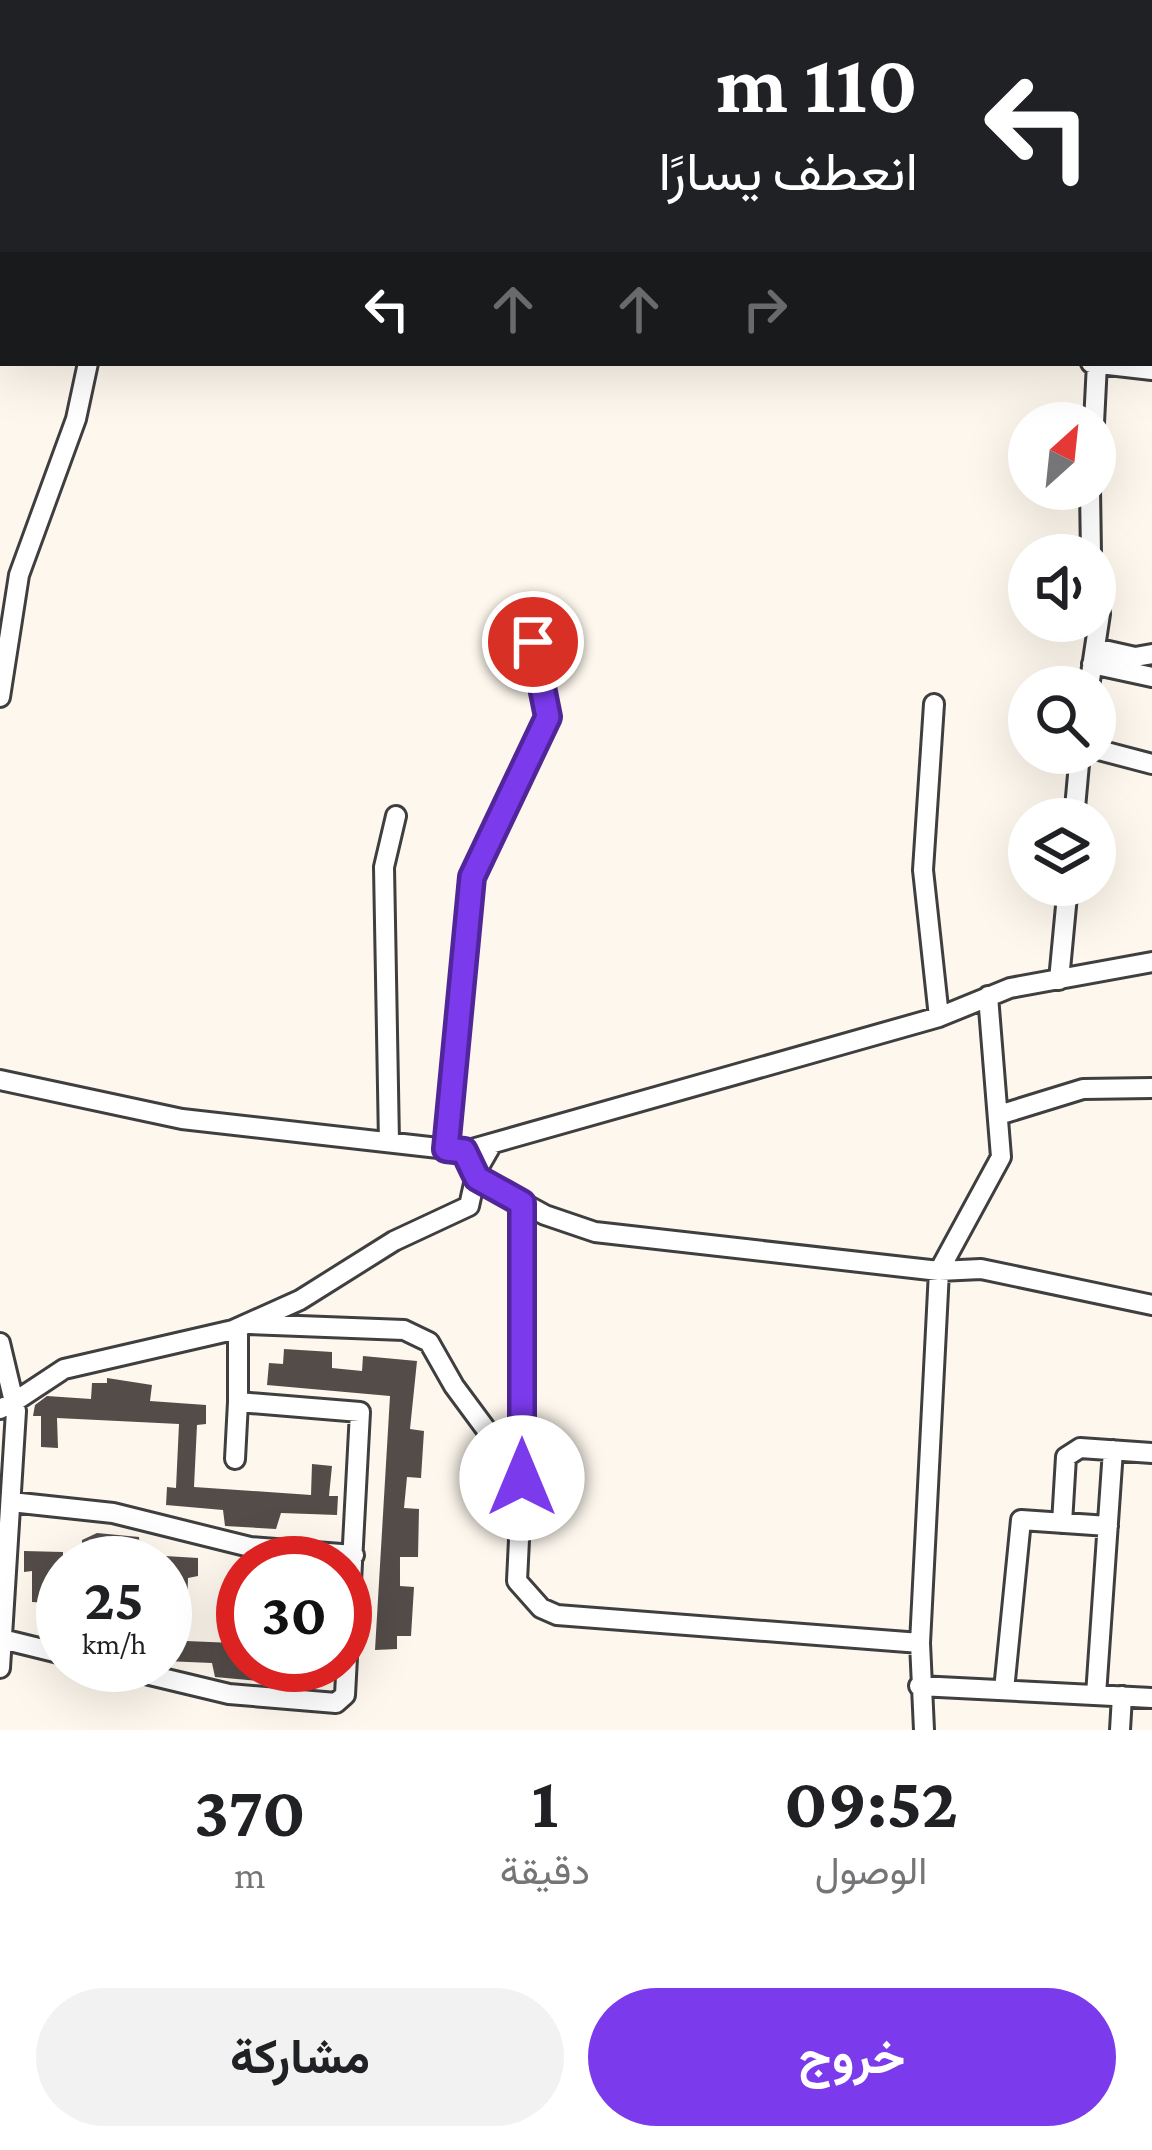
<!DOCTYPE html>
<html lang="ar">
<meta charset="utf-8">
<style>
:root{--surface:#fff;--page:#f2f2f2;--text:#202124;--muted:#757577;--accent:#7c3aed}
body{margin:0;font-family:"Crimson Pro",Vazirmatn,serif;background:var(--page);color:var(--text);direction:rtl;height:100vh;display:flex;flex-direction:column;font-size:45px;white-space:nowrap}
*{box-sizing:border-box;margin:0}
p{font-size:39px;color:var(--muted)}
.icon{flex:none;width:66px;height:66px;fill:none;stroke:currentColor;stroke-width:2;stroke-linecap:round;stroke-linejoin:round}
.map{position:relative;height:1730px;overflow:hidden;direction:ltr}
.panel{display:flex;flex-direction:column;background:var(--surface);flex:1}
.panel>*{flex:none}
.top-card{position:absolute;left:0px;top:0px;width:1152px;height:366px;box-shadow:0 12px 48px #0002;direction:rtl;background:#202124;color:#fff;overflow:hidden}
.needle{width:78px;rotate:27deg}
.buttons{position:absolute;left:1008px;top:402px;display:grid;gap:24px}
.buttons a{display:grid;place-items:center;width:108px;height:108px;border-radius:50%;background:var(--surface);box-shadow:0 12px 48px #0002;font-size:60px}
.speed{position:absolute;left:36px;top:1536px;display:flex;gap:24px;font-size:60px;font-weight:700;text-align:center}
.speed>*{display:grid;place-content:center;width:156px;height:156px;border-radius:50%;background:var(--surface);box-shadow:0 12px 48px #0002;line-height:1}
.speed small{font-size:30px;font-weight:400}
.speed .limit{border:18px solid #d22;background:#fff;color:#111}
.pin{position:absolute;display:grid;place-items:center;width:102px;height:102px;color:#fff;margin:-51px;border:6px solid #fff;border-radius:50%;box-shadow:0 3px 12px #0007}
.me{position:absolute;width:132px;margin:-66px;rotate:0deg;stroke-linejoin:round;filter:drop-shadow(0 0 9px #0008)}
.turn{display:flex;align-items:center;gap:42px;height:252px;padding:0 36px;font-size:54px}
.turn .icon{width:156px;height:156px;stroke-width:2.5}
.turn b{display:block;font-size:84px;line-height:102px}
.lanes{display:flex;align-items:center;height:114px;padding:0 36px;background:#0003;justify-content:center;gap:60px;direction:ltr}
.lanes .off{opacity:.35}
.eta{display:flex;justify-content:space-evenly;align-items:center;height:204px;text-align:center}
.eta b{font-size:72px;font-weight:700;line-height:84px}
.primary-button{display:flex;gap:24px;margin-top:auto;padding:24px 36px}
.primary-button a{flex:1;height:138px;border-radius:72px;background:var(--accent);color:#fff;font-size:48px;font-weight:700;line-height:138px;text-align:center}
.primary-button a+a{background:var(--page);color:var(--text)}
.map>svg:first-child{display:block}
</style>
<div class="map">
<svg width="1152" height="1730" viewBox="0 0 1152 1730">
<rect width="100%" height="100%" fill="#fdf7ed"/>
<!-- building -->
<path fill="#534c49" d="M284,1349l48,3v16l30,3 1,-15 54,5 -7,68 14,2 -3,47 -14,-1 -3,31 15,1 -1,48h-18v29l14,1 -3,49h-14v13l-22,1 15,-254 -123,-11 2,-22 14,1z
M107,1378l45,7 -2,16 56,4v19l-9,1 -3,62 117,8 1,-31 20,2 -3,30h9l-1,19 -56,-2 -5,16 -51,-3 -2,-16 -57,-5 1,-18 9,1 3,-64 -122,-6 1,30 -17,-1v-31h-8l2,-11 12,-9 44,3 1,-16h15z
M97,1533l42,4 2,26h-59v-23z
M24,1551l39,1v20l-13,1 -1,30 -17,-1v-31l-8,1z
M165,1556l33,2v18l-10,2 -2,63 48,2 -1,13h10v9h24l2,17 -54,-5 -3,-14 -47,-2 4,-83 -4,-1z"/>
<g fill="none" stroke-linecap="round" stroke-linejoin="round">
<!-- minor casing -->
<g stroke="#3f3f3f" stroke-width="24">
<path id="minor" d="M62,0l1,3
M1071,0v3
M1131,0l10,3
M369,3l4,-3
M0,182l3,-1
M1149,271l3,1
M0,339h3
M1091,363l61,7
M1094,423l3,-60
M1090,489l1,66
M1095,648l40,9 17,-3
M1092,664l60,13
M1089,687l11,-73 -5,-40
M0,697l19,-122 57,-156 12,-56
M934,704l-11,166 16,147
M1095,749l57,15
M1074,819l6,-66
M1059,980l9,-95
M0,1080l182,39 283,32 474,-134 71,-29 142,-26
M1002,1114l81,-25 69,-1
M389,1142l-5,-275 12,-51
M446,1149l26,-273 76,-159 -15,-75
M477,1178l68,37 50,17 344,39 42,-2 171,36
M250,1324l154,6 25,12 25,44 68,92 -5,103 24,27 16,7 363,28
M0,1343l14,59 50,-33 169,-39 67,-30 94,-59 75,-35 8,-36 15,-26
M0,1409l14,-7 2,9 -16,257
M235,1459l3,-57
M522,1474v-271
M11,1502l102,11 137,34 104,8
M1062,1523l4,-66 14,-9 72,5
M6,1640l57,14
M108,1665l121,29 107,9 9,-8 15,-283 -122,-10v-74
M919,1686l233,12
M1004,1690l17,-170 87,6
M1096,1695l17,-245
M924,1730l-4,-87 19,-372 62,-114 -13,-161
M1120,1730l2,-34"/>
</g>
<!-- minor -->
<use href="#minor" stroke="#fff" stroke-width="18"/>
</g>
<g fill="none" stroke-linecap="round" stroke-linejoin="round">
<!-- route casing -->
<g stroke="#51269a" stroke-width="30">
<path id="route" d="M522,1478v-275l-45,-25 -13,-27 -18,-2 26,-272 76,-160 -15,-75"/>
</g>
<!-- route -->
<use href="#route" stroke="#7c3aed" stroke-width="21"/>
</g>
</svg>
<div class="buttons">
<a><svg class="needle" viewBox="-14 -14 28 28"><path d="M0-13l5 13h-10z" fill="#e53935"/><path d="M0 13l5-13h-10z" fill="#757577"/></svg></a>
<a><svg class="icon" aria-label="sound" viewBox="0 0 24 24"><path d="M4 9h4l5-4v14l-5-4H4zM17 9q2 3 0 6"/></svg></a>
<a><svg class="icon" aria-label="search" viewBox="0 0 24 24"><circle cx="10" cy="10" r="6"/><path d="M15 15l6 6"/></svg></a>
<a><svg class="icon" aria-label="layers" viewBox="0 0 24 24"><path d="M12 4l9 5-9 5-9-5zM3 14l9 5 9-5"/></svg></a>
</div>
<div class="speed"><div>25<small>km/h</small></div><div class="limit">30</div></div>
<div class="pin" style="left:533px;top:642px;background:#d93025"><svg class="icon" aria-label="arrive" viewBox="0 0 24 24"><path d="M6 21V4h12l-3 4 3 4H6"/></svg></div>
<svg class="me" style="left:522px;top:1478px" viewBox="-20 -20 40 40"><circle r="19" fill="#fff"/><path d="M0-13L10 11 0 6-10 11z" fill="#7c3aed"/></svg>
<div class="top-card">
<div class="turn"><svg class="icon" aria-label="left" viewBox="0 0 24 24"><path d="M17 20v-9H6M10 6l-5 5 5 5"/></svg><div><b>110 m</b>انعطف يسارًا</div></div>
<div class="lanes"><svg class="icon" aria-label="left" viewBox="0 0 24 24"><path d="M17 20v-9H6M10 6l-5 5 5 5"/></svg><svg class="icon off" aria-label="ahead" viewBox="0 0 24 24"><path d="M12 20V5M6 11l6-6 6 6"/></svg><svg class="icon off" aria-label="ahead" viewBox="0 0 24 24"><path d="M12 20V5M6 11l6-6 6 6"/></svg><svg class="icon off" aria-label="right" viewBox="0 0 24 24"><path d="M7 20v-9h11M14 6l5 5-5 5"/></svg></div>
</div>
</div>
<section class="panel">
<div class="eta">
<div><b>09:52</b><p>الوصول</p></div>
<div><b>1</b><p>دقيقة</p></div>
<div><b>370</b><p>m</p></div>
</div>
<div class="primary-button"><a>خروج</a><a>مشاركة</a></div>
</section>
